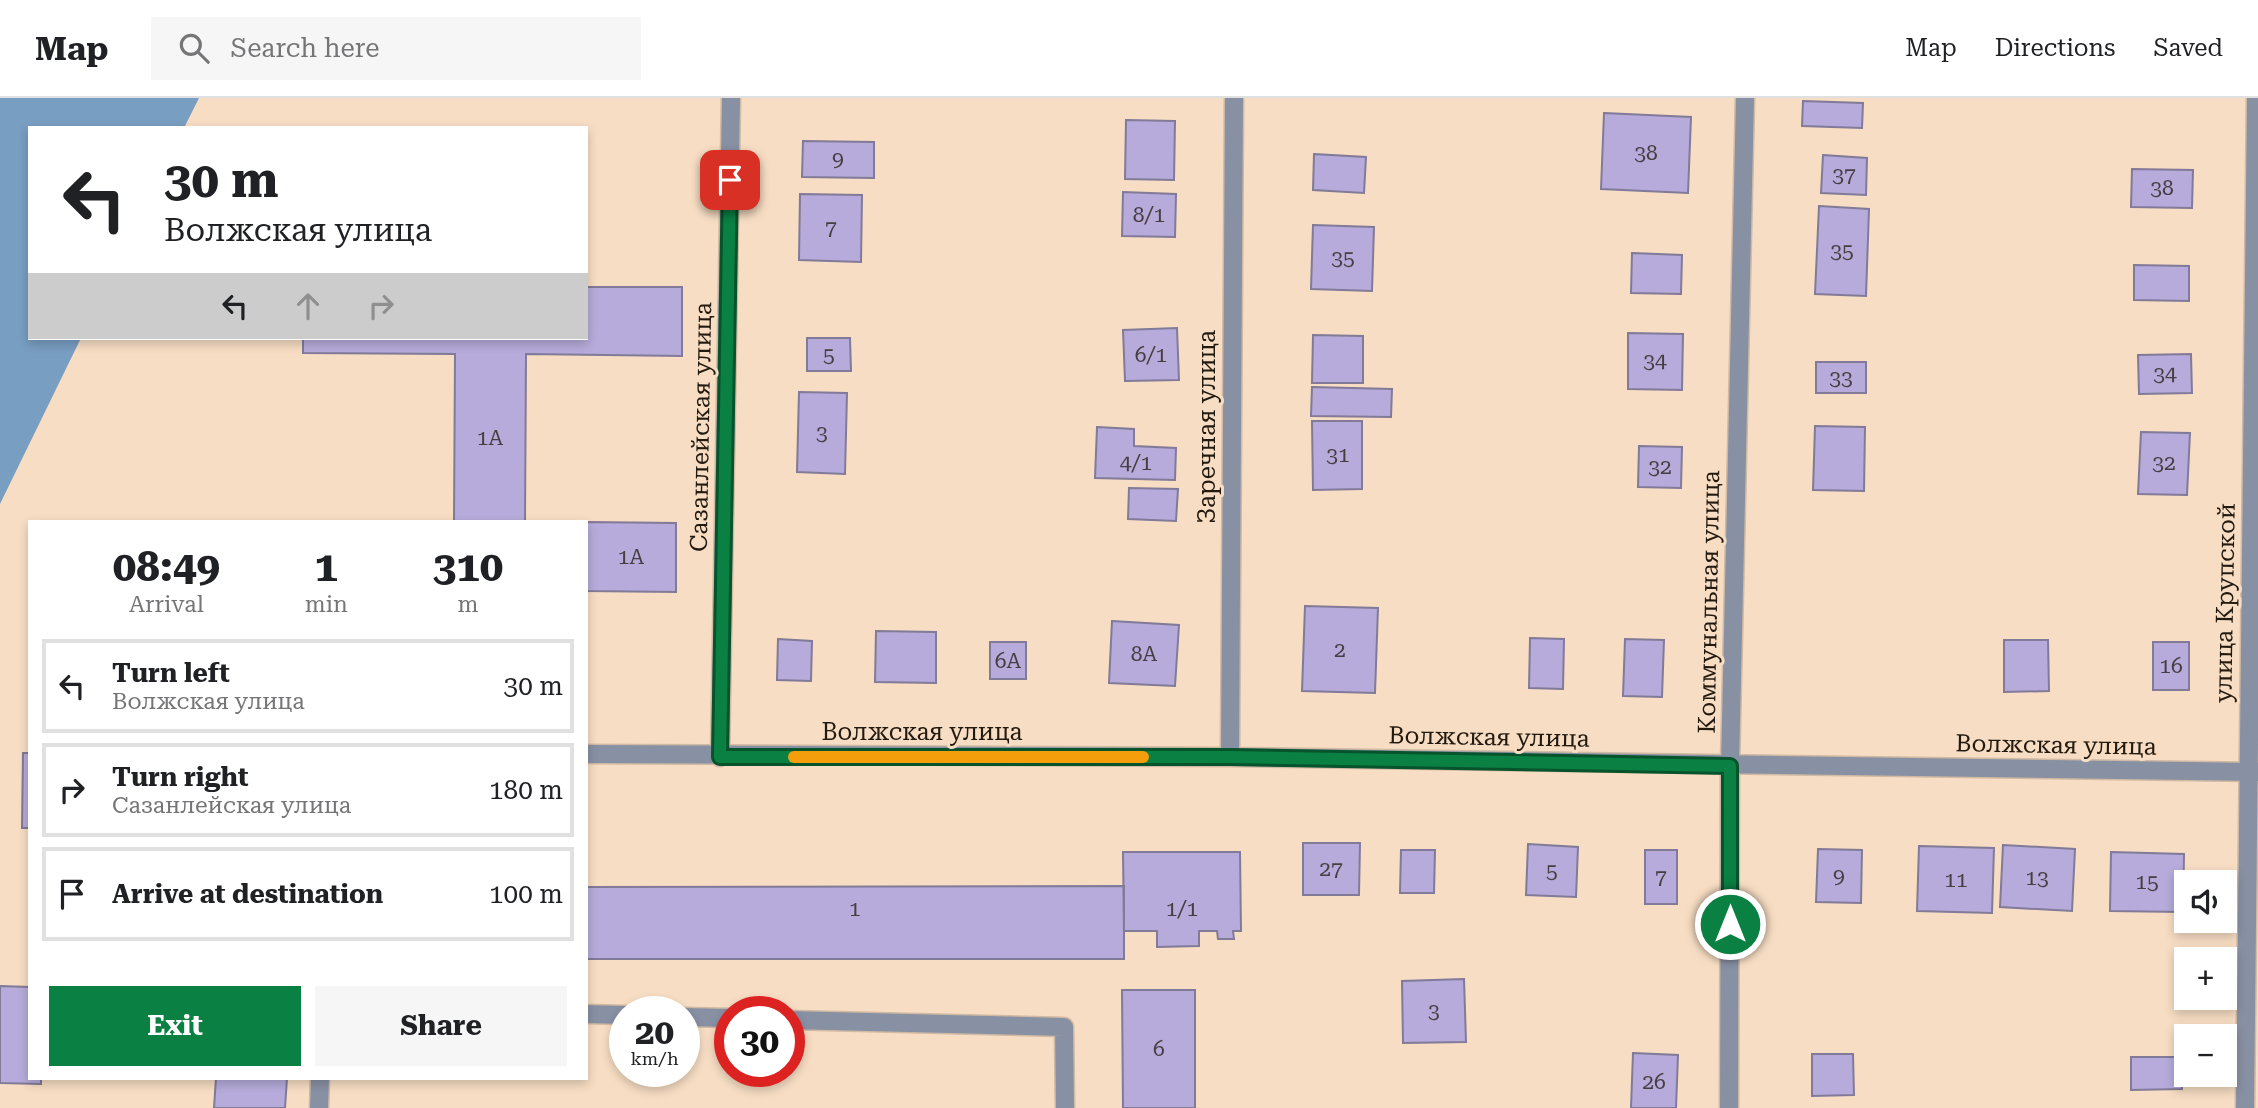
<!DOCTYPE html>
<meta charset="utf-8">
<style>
:root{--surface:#fff;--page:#f6f6f6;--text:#202124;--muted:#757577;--line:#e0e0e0;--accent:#0b8043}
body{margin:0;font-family:"Roboto Serif",serif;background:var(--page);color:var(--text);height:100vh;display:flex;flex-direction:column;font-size:26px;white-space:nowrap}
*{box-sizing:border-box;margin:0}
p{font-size:23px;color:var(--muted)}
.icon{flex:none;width:38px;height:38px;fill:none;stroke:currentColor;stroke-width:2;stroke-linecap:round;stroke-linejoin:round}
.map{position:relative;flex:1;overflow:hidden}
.sheet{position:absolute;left:28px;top:422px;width:560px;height:560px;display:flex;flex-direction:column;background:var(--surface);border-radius:0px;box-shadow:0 4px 10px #0003}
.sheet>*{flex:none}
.guide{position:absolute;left:28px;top:28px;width:560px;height:214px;border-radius:0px;box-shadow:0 4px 10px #0003;background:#fff;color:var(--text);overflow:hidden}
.buttons{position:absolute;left:2174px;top:772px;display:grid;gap:14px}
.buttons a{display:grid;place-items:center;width:63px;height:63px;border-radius:0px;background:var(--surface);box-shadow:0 4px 10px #0003;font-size:35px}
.speed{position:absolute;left:609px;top:898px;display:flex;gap:14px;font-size:35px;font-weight:700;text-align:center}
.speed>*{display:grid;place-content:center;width:91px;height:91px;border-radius:50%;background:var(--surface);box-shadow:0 4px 10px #0003;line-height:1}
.speed small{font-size:18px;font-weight:400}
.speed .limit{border:10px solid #d22;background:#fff;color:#111}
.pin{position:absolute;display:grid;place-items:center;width:60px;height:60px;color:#fff;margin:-30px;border-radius:14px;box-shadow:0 4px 10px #0006}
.me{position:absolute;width:77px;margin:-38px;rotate:0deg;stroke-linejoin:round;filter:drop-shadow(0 0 5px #0008)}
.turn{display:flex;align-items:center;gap:24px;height:147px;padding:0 21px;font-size:32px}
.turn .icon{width:91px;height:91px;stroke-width:2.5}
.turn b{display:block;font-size:49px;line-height:60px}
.lanes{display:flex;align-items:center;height:66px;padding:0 21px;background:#0003;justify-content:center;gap:35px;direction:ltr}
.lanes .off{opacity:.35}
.eta{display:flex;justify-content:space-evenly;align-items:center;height:119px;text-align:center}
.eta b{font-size:42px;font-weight:700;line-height:49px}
.cta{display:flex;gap:14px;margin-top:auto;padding:14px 21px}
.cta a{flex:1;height:80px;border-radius:0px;background:var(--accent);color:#fff;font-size:28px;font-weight:700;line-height:80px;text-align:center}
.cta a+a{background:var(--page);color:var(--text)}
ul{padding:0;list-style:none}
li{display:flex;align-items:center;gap:21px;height:94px;margin:0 14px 10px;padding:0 7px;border:4px solid var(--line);border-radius:0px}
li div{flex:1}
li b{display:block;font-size:26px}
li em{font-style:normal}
header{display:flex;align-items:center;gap:42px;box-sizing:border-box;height:98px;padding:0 35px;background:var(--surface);border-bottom:2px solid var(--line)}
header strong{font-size:33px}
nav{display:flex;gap:38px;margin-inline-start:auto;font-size:24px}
.search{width:490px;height:63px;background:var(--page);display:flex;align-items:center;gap:18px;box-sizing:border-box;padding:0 24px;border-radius:0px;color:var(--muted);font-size:26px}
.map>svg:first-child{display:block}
</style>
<header>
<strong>Map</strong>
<div class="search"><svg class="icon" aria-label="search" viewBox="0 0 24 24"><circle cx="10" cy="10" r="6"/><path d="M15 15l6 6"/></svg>Search here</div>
<nav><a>Map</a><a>Directions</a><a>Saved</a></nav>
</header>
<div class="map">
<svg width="2258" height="1010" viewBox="0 0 2258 1010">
<rect width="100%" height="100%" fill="#f7ddc3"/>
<!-- water -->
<path fill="#789ec2" d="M0,0h199l-15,30h-154v210h51l-81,166z"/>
<!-- building -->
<path fill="#b6abda" stroke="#817a98" stroke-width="2" d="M1803,3l60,2 -1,25 -60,-2z
M1604,15l87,4 -3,76 -87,-4z
M1126,22l49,1 -1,59 -49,-1z
M803,43l71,1v36l-72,-1z
M1314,56l52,3 -2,36 -51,-3z
M1823,57l44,3 -1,37 -45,-2z
M2132,71l61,1 -1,38 -61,-1z
M1123,94l53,2 -1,43 -53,-1z
M800,96l62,1 -1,67 -62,-2z
M1819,108l50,3 -3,87 -51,-2z
M1313,127l61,2 -2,64 -61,-2z
M1632,155l50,2 -1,39 -50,-1z
M2134,167l55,1v35l-55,-1z
M586,189h96v69l-156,-2 -1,168h-227l156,-1 1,-167 -152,-1v-15h283z
M1177,230l2,52 -54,1 -2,-51z
M1628,235l55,1 -1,56 -54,-1z
M1313,237l50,1v47h-51z
M807,240h43l1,33h-44z
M2191,256l1,39 -53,1 -1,-39z
M1816,264h50v31h-50z
M1312,289l80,2 -1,28 -80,-1z
M799,294l48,1 -2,81 -48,-2z
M1312,323h50v68l-49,1z
M1815,328l50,1 -1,64 -51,-1z
M1097,329l37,2v17l42,2 -1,32 -80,-2z
M2141,334l49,1 -3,62 -49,-1z
M1639,348l43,1 -1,41 -43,-1z
M1129,390l49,1 -2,32 -48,-2z
M586,424l90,1v69l-90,-1z
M1305,508l73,2 -3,85 -73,-2z
M1112,523l67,4 -4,61 -66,-3z
M876,533l60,1v51l-61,-1z
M1530,540l34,1 -1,50 -34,-1z
M778,541l34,2 -1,40 -34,-1z
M1625,541l39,1 -2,57 -39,-1z
M2004,542h44l1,51 -45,1z
M990,544h36v37h-36z
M2153,544h36v48h-36z
M23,655h7v75h-8z
M1303,745h57l-1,52h-56z
M1528,746l50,3 -2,50 -50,-2z
M2003,747l72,4 -3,62 -72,-4z
M1919,748l75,2 -2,65 -75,-2z
M1818,751l44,1 -1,53 -45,-1z
M1401,752h34l-1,43h-34z
M1645,752h32v54h-32z
M1123,754h117l1,79h-8l1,8h-16l-1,-8h-18v15l-42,1v-16h-33z
M2111,754l73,2 -1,58 -73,-1z
M1124,788v73h-538v-72z
M1464,881l2,63 -63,1 -1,-62z
M0,888l30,1v91h11v6l-41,-1z
M1122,892h73v118h-72z
M1633,955l45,2 -2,53h-45z
M1812,956h41l1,41 -42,1z
M2131,959h50l1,32 -51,1z
M216,980h71l-2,30h-71z"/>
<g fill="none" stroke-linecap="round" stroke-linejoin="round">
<!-- minor casing -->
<g stroke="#d1baa3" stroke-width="21">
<path id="minor" d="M586,656l644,3 1028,15
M720,659l11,-659
M1230,659l4,-659
M586,916l39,1
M684,919l46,1
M789,922l275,7 1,81
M319,1010l1,-30
M1729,1010l1,-342 15,-668
M2245,1010l11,-1010"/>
</g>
<!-- minor -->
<use href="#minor" stroke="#8891a4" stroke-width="18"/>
</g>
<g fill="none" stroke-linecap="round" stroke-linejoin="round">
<!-- route casing -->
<g stroke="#07532c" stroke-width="18">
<path id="route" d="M730,82l-10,577h510l500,9v158"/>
</g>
<!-- route -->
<use href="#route" stroke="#0b8043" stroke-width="12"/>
<!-- slow -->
<path stroke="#f59e0b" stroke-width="12" d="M794,659h349"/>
</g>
<g text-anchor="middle" stroke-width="6" stroke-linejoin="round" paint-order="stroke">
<!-- number labels -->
<g font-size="21" fill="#473e42">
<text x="1646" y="62">38</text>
<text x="838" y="68">9</text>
<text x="1844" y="84">37</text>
<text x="2162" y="97">38</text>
<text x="1149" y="124">8/1</text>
<text x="831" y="137">7</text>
<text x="1842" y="160">35</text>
<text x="1343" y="167">35</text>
<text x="829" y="264">5</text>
<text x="1151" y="264">6/1</text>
<text x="1655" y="270">34</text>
<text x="2165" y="283">34</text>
<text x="1841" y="287">33</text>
<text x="822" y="342">3</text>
<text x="490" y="347">1А</text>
<text x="1338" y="364">31</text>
<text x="1136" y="372">4/1</text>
<text x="2164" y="372">32</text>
<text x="1660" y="376">32</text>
<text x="631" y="466">1А</text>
<text x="1340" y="559">2</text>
<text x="1144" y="563">8А</text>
<text x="1008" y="570">6А</text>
<text x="2171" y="575">16</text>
<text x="1331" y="778">27</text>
<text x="1552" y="780">5</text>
<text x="1839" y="785">9</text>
<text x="1661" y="786">7</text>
<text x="2037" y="787">13</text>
<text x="1956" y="789">11</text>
<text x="2147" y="791">15</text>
<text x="855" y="818">1</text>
<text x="1182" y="818">1/1</text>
<text x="1434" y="920">3</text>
<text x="1159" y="958">6</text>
<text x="1654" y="991">26</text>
</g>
<!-- street labels -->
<g font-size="24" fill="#22190f" stroke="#f7ddc3">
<text transform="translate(701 329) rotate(-89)" y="8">Сазанлейская улица</text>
<text transform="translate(1207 329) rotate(-90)" y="8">Заречная улица</text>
<text transform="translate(1709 504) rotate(-89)" y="8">Коммунальная улица</text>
<text transform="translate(2225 505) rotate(-89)" y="8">улица Крупской</text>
<text x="922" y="642">Волжская улица</text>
<text transform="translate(1489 639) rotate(1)" y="8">Волжская улица</text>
<text transform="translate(2056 647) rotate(1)" y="8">Волжская улица</text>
</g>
</g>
</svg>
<div class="buttons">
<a><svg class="icon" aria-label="sound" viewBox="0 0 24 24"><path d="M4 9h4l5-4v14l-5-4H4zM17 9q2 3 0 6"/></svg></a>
<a>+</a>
<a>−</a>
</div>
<div class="speed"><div>20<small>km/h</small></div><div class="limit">30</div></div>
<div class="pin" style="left:730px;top:82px;background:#d93025"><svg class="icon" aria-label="arrive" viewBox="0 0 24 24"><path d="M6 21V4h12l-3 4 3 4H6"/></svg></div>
<svg class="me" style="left:1730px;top:826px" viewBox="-20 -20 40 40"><circle r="17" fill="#0b8043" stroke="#fff" stroke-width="3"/><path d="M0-11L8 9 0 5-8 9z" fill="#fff"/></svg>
<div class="guide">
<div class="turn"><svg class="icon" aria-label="left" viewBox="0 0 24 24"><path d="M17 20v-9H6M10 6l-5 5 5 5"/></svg><div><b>30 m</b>Волжская улица</div></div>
<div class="lanes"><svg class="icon" aria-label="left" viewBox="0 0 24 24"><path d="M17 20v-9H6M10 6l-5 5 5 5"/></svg><svg class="icon off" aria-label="ahead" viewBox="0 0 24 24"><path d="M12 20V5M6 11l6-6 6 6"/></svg><svg class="icon off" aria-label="right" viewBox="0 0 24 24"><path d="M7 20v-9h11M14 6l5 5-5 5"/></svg></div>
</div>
<section class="sheet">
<div class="eta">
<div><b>08:49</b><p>Arrival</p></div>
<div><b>1</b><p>min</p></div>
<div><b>310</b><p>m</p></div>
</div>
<ul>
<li><svg class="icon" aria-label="left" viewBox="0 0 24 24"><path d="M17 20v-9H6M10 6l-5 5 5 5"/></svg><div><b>Turn left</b><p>Волжская улица</p></div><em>30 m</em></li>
<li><svg class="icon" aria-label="right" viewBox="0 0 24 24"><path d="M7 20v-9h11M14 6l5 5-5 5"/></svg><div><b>Turn right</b><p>Сазанлейская улица</p></div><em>180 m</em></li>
<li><svg class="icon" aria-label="arrive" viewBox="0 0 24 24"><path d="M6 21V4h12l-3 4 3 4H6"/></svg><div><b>Arrive at destination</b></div><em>100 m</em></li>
</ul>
<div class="cta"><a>Exit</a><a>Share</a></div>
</section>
</div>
